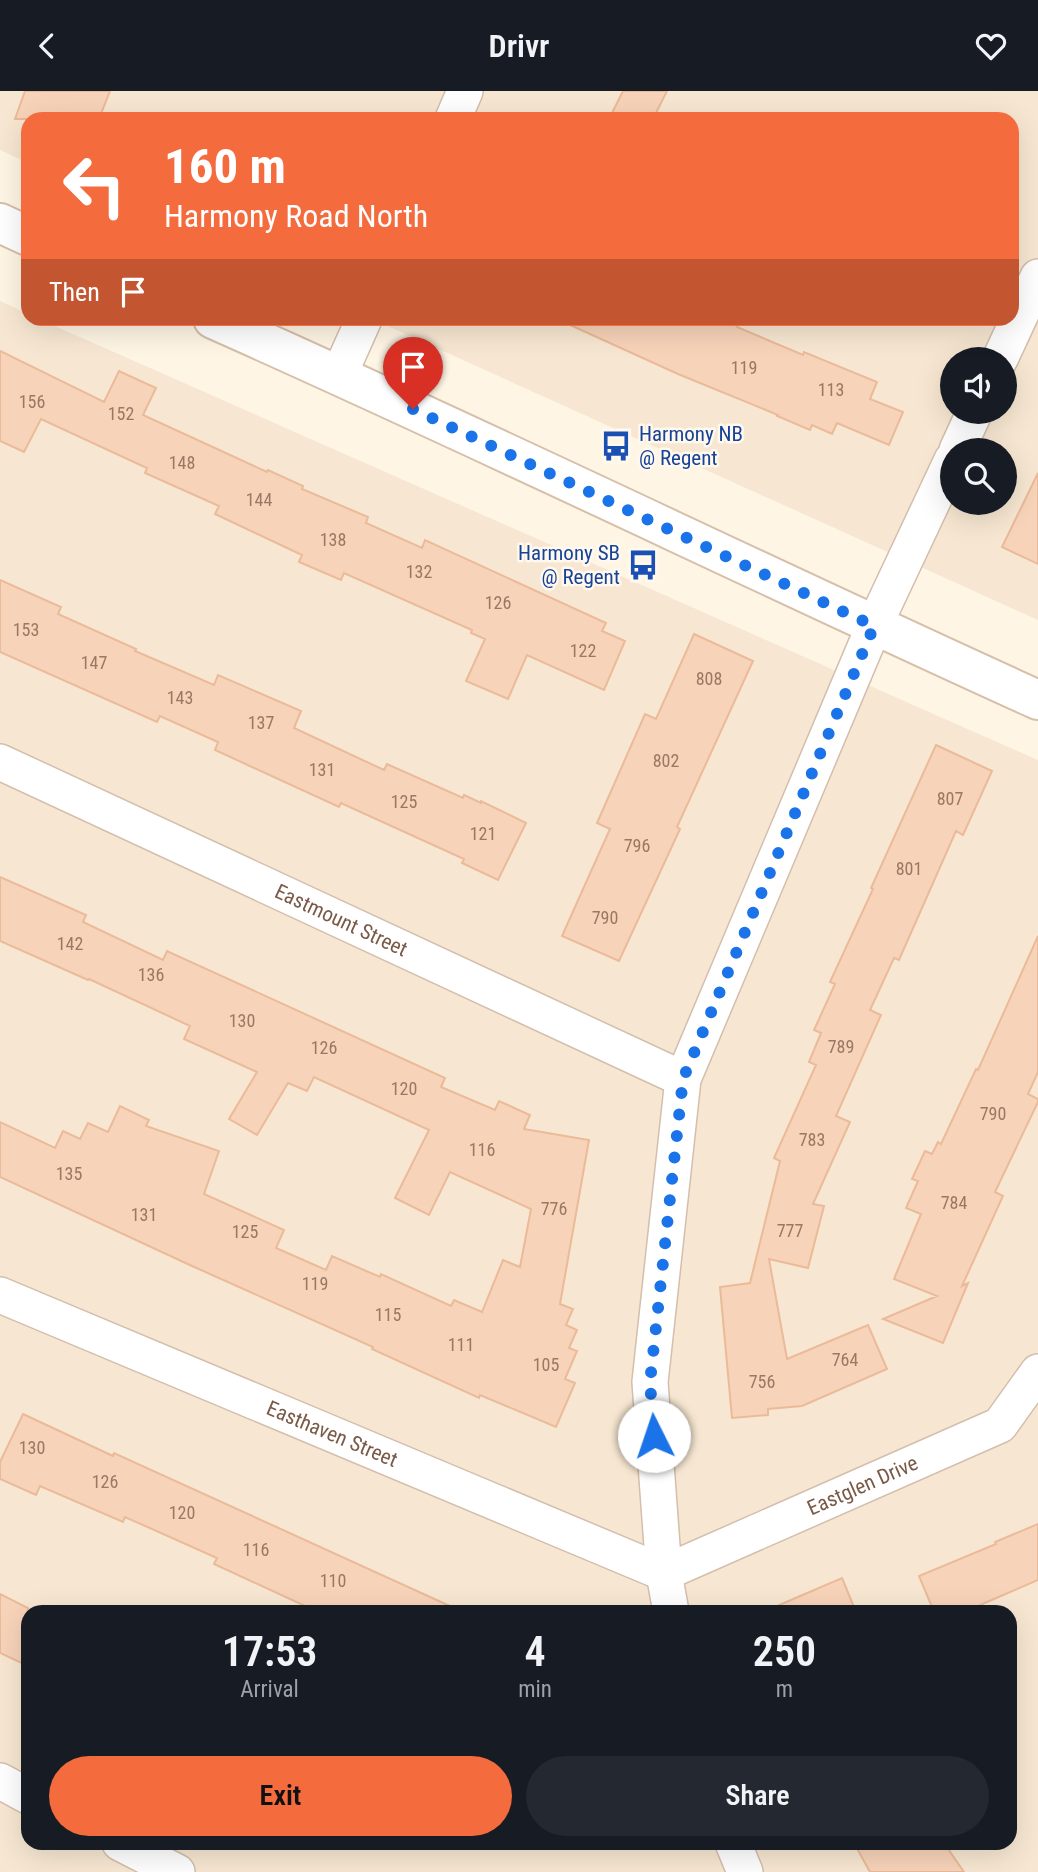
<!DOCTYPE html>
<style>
:root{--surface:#171b24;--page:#242831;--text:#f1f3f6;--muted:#9ea1a6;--accent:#f46b3e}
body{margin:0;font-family:"Roboto Condensed",sans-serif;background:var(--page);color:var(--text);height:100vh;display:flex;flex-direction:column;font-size:26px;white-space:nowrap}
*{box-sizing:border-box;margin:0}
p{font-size:23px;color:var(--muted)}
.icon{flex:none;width:38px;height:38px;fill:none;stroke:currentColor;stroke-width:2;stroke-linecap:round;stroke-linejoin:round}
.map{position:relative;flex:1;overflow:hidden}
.panel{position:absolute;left:21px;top:1514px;width:996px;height:245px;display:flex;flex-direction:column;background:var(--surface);border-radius:21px;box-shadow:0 7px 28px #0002}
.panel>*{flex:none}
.banner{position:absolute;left:21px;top:21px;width:998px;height:214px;border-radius:21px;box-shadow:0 7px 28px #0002;background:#f46b3e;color:#fff;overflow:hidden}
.fabs{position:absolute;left:940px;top:256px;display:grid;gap:14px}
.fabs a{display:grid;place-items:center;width:77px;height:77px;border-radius:50%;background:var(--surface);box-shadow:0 7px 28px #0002;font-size:35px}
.pin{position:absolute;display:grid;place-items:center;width:60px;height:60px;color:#fff;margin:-72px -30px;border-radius:50% 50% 50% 0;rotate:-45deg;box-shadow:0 0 7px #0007}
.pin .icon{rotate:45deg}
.me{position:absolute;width:77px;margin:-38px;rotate:356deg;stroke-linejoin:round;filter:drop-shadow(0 0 5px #0008)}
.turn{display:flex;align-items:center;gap:24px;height:147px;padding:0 28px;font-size:32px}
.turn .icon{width:91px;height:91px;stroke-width:2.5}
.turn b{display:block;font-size:49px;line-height:60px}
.then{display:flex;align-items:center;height:66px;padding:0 28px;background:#0003;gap:14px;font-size:26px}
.eta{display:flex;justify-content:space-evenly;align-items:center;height:119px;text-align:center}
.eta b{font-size:42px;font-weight:600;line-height:49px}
.button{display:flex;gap:14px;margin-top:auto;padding:14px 28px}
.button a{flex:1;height:80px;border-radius:42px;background:var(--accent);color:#111;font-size:28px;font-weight:600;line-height:80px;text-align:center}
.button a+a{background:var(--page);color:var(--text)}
header{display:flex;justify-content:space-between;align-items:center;height:91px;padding:0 28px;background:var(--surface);font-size:32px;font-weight:600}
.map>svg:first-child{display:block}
</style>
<header><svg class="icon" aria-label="back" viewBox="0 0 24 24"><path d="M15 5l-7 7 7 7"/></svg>Drivr<svg class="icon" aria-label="heart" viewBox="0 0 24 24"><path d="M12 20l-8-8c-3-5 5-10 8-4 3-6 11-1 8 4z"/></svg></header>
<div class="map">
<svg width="1038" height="1781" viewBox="0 0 1038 1781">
<rect width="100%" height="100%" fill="#fef5e4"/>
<!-- residential -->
<path fill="#f7e7d2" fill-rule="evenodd" d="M0,0h1038v529l-666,-301h640v-200h-984v44l-28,-13zM952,268h52v52h-52zM952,359h52v52h-52z
M0,210l28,13v5h11l999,441v1112h-1038zM28,1521h982v231h-982z"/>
<!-- building -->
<path fill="#f7d3b9" stroke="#ebba98" stroke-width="2" d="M25,0h85l-11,28h-84z
M623,0h44l-14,28h-44z
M557,228h184l-4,8 66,28 1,-3 73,30 -7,17 33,13 -14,33 -52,-22 -5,11 -20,-9 -2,5 -33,-14 1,-1 -100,-41z
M0,260l104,51 15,-31 37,17 -13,27 124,57 1,-2 35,16 -1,3 66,28 -2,6 56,25 3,-8 181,83 -4,8 23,10 -21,49 -77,-35 -19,44 -42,-18 19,-42 -14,-6 1,-3 -128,-57 -3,7 -42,-18 3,-7 -87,-41 4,-8 -74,-33 2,-5 -106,-49 -17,33 -24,-11z
M1038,382v91l-36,-17z
M0,489l61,27 -3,7 78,35 -1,2 79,34 4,-10 83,36 -7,17 90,42 3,-6 76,34 1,-3 17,8v-2l45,22 -28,57 -36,-17 2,-4 -123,-56 -2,4 -124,-57 3,-8 -58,-26 -3,6 -157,-70z
M694,543l59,27 -76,166 3,2 -61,132 -57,-25 48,-107 -13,-6 48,-109 11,5z
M936,654l56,26 -29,64 -7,-4 -57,129 -5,-2 -24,52 11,5 -45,101 14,6 -37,82 11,2 -16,62 -39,-9 18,100 81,-34 19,44 -85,37 -34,3v6l-36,3 -12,-131 30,-4 30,-122 -6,-3 42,-93 -7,-3 12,-29 -7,-3 21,-46 -5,-2 43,-93 -2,-1z
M0,786l86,38 -3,7 80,38 4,-9 278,127 -4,9 54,23 4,-9 31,14 -6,14 65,11 -29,164 13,5 -7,16 11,5 -8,18 8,3 -12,28 10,4 -19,44 -76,-32 -1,3 -107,-49 1,-2 -181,-81 -192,-89v-55l55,26 8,-17 17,8 8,-16 20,9 12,-26 29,14 -3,6 73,25 -15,43 80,36 -8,18 50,22 6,-14 48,21 1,-3 70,32 3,-6 28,12 21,-52 17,7 11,-58 -81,-37 -21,43 -34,-17 34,-68 -115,-53 -7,14 -19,-8 -31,52 -28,-16 28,-47 -73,-33 6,-13 -101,-47 -1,1 -88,-39z
M1038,845v136l-10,22 10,5v3l-43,90 8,4 -41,90 6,-3 -25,60 -60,-24 54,-23 -43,-17 27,-65 -15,-6 12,-27 -6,-2 13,-28 7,3 6,-12 3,2 35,-75 2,1z
M23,1323l90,42 1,-3 349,159h-145l-104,-48 3,-6 -92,-41 -2,5 -83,-36 -4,9 -36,-16v-17z
M1038,1433v56l-58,25 2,7h-48l-15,-36 77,-32 -1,-2z
M842,1487l14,34h-93z
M0,1503l28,14v58l-28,-13z
M854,1752h90l20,29h-94z"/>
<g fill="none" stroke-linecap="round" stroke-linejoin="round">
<!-- minor casing -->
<g stroke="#d4beac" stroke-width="38">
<g id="minor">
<path d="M453,28l12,-28"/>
<path d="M1000,268l38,-82"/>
<path d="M339,284l25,-56"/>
<path d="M957,359l18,-39"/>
<path id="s1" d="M0,671l683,317"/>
<path id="s2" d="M0,1204l664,278"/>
<path id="s3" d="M664,1482l336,-148 38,-53"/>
<path d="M671,1521l-7,-39 -14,-191 33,-303 191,-453 78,-166"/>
<path d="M0,1690l28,15"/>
<path d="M120,1752l57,29"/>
<path d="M733,1752l12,29"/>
</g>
</g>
<!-- secondary casing -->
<g stroke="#d7bfa9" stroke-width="42">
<path id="secondary" d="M0,132l28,13
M213,228c277,123 549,256 825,381"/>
</g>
<!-- minor -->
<use href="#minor" stroke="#fff" stroke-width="35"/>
<!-- secondary -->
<use href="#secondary" stroke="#fff" stroke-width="38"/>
</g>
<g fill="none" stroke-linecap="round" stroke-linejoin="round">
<!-- route -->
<path stroke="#1a73e8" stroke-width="12" stroke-dasharray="0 21.6" d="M413,318l461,217 -191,453 -33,303 4,54"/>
</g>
<!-- icons -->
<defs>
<g id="bus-bare" transform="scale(2.415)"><path d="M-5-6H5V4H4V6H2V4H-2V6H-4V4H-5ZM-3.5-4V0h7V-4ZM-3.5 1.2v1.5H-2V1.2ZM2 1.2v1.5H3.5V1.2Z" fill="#1a4fb4" stroke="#fff8ed" stroke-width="2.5" paint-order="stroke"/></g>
</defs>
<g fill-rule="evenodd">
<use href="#bus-bare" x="616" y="355"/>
<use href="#bus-bare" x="643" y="474"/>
</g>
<g text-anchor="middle" stroke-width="5" stroke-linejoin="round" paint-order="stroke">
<!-- number labels -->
<g font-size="18" fill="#997864">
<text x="744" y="283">119</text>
<text x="831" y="305">113</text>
<text x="32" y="317">156</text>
<text x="121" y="329">152</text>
<text x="182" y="378">148</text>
<text x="259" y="415">144</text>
<text x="333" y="455">138</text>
<text x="419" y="487">132</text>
<text x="498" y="518">126</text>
<text x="26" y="545">153</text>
<text x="583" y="566">122</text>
<text x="94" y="578">147</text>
<text x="709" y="594">808</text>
<text x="180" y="613">143</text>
<text x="261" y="638">137</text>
<text x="666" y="676">802</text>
<text x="322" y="685">131</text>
<text x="950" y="714">807</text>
<text x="404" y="717">125</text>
<text x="483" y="749">121</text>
<text x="637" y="761">796</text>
<text x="909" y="784">801</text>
<text x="605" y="833">790</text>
<text x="70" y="859">142</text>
<text x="151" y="890">136</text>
<text x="242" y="936">130</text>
<text x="841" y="962">789</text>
<text x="324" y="963">126</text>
<text x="404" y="1004">120</text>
<text x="993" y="1029">790</text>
<text x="812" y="1055">783</text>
<text x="482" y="1065">116</text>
<text x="69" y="1089">135</text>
<text x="954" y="1118">784</text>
<text x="554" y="1124">776</text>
<text x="144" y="1130">131</text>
<text x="790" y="1146">777</text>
<text x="245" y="1147">125</text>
<text x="315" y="1199">119</text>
<text x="388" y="1230">115</text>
<text x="461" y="1260">111</text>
<text x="845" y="1275">764</text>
<text x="546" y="1280">105</text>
<text x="762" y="1297">756</text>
<text x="32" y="1363">130</text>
<text x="105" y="1397">126</text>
<text x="182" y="1428">120</text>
<text x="256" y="1465">116</text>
<text x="333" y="1496">110</text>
</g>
<!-- transit labels -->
<g font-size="21" fill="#164399" stroke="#fff8ed" text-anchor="start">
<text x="639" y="350">Harmony NB<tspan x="639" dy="24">@ Regent</tspan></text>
<text x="620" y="469" text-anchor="end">Harmony SB<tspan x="620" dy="24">@ Regent</tspan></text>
</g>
<!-- street labels -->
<g font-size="21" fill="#7a5a47" stroke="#fff8ed">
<text dy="7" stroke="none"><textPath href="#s1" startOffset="376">Eastmount Street</textPath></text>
<text dy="7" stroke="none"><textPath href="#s2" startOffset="360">Easthaven Street</textPath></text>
<text dy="7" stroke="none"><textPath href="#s3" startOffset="217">Eastglen Drive</textPath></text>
</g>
</g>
</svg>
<div class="fabs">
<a><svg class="icon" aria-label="sound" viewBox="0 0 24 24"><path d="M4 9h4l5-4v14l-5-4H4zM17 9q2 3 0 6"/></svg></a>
<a><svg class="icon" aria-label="search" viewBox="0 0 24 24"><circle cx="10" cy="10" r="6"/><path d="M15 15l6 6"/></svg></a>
</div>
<div class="pin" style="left:413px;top:318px;background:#d93025"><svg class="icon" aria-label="arrive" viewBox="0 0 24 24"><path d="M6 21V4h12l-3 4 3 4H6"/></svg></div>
<svg class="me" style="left:654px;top:1345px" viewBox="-20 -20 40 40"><circle r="19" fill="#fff"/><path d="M0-13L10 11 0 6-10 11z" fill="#1a73e8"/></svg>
<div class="banner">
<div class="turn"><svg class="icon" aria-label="left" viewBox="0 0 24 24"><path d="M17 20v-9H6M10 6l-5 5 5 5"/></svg><div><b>160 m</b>Harmony Road North</div></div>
<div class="then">Then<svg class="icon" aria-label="arrive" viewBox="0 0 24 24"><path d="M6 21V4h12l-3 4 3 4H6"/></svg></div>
</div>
<section class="panel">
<div class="eta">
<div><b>17:53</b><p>Arrival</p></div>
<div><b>4</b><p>min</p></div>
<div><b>250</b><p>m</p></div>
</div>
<div class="button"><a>Exit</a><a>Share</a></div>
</section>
</div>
